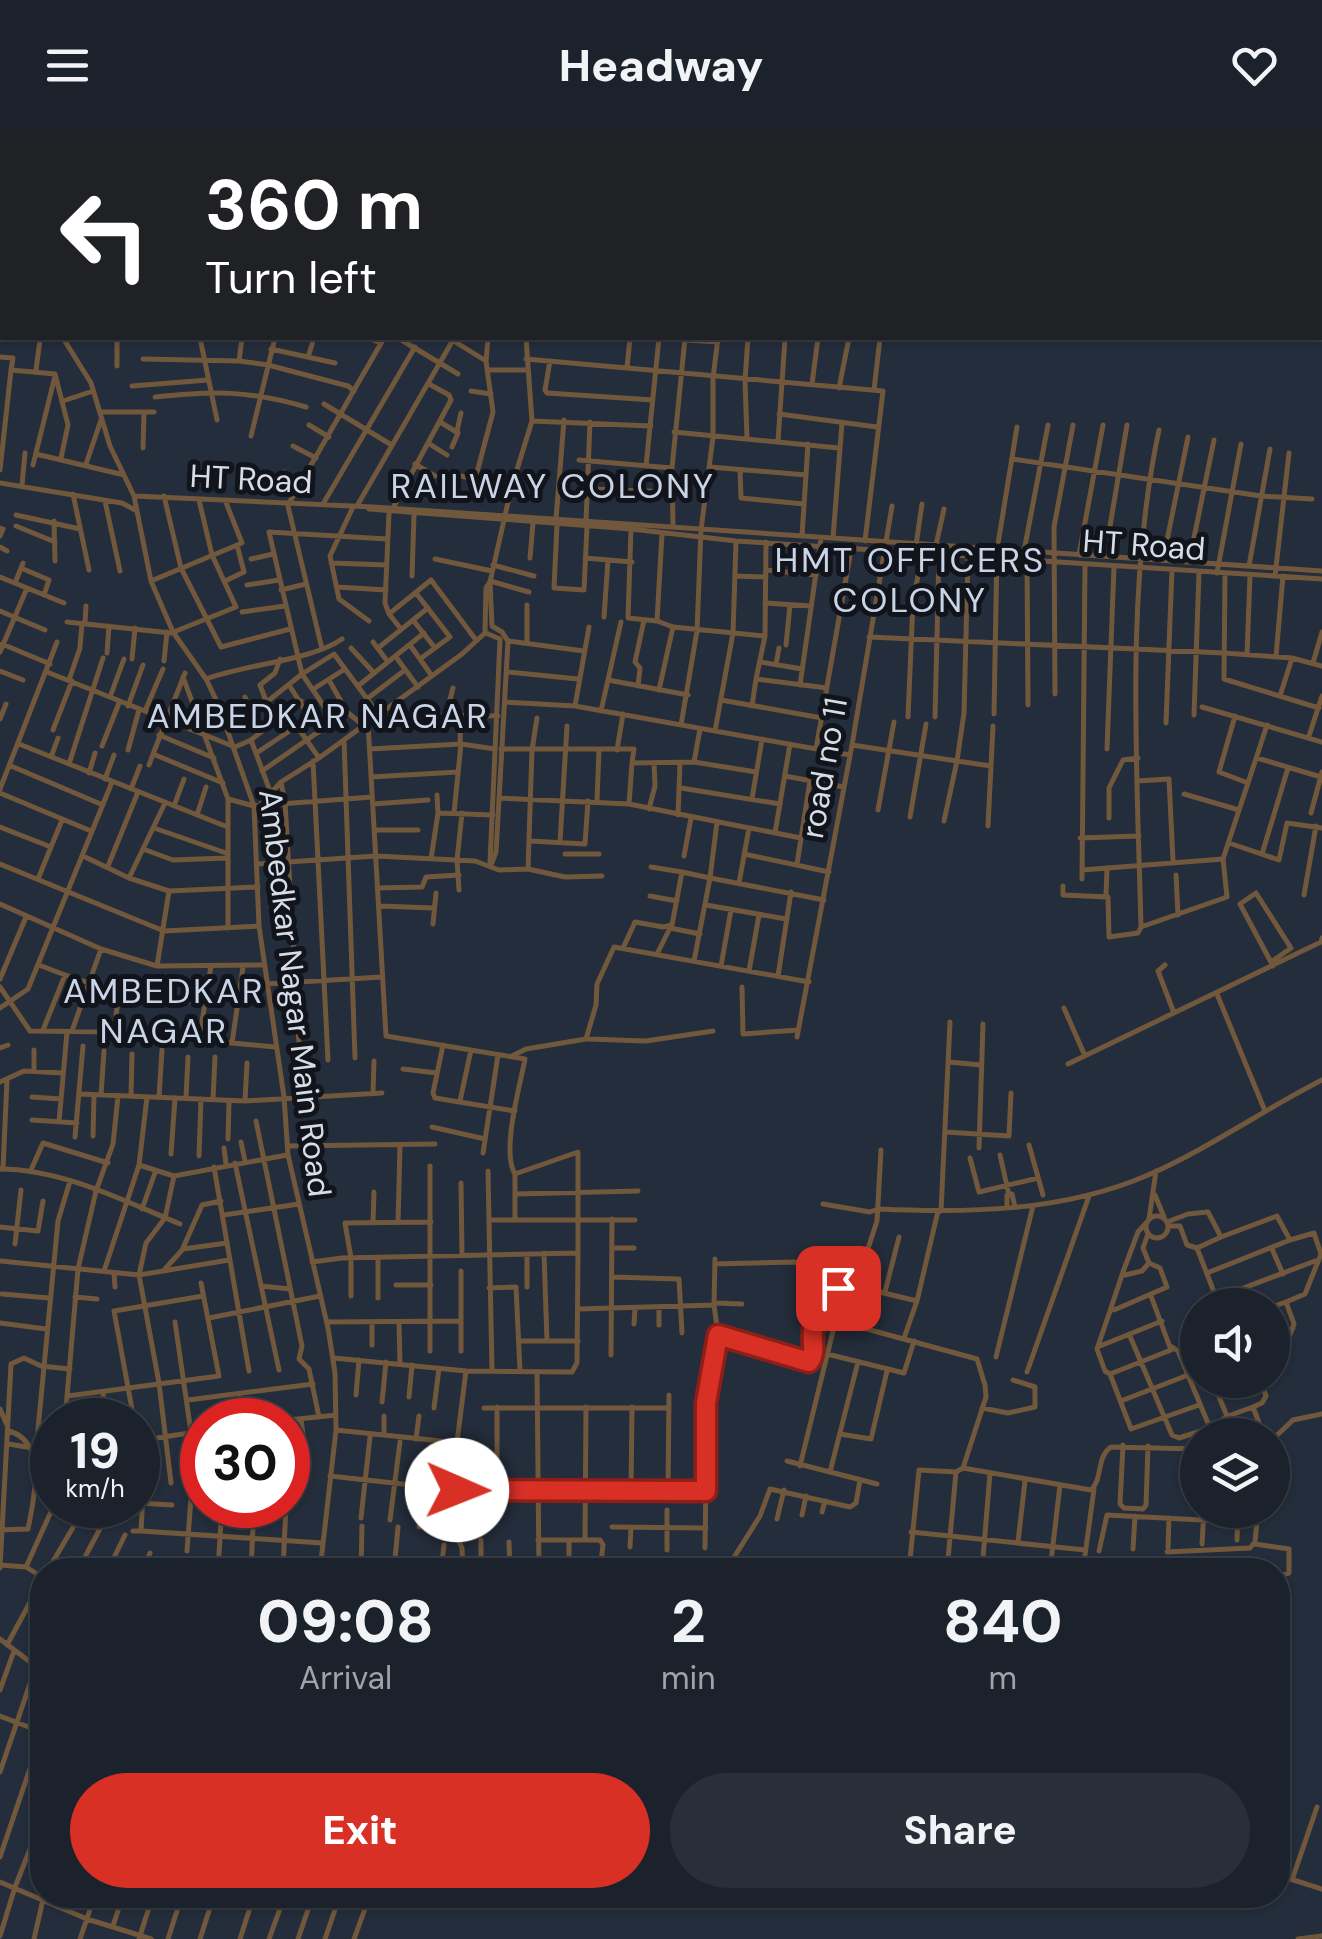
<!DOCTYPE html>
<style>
:root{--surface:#1b222c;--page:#282f38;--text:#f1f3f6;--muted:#a0a4a9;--line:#393f48;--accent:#d93025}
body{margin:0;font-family:"DM Sans",sans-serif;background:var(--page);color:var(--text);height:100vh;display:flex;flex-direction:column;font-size:38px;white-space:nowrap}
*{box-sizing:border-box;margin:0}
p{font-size:32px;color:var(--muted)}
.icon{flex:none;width:55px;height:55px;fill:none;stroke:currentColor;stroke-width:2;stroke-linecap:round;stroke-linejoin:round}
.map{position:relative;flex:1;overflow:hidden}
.panel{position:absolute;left:30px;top:1428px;width:1260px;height:350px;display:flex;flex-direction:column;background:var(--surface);border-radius:40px;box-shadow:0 2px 8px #0004,0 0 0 2px var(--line)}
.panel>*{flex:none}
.guide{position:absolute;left:0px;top:0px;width:1322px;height:210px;box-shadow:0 2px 8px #0004,0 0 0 2px var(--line);background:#202124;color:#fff;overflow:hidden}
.tools{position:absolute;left:1180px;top:1158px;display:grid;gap:20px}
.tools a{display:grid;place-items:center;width:110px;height:110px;border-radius:50%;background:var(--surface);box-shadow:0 2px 8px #0004,0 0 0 2px var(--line);font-size:50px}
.speed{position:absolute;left:30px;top:1268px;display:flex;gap:20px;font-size:50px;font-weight:700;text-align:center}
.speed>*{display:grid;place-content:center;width:130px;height:130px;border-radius:50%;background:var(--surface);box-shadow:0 2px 8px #0004,0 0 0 2px var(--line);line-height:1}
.speed small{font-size:25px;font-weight:400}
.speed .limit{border:15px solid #d22;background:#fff;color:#111}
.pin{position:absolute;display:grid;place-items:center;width:85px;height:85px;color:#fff;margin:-42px;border-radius:20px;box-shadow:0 5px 15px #0006}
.me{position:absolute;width:110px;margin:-55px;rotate:91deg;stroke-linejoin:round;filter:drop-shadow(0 0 8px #0008)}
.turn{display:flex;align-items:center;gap:35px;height:210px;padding:0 40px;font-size:45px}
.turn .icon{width:130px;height:130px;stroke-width:2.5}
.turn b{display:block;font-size:70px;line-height:85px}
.eta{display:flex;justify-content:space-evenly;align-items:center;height:170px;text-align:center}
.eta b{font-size:60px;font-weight:800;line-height:70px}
.button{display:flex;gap:20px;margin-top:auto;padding:20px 40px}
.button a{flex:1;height:115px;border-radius:60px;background:var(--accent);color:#fff;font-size:40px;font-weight:800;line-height:115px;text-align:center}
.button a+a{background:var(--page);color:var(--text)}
header{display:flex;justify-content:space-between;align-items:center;height:130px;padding:0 40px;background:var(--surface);font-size:45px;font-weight:800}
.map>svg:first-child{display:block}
</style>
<header><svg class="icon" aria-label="menu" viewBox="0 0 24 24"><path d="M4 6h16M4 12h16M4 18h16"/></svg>Headway<svg class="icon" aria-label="heart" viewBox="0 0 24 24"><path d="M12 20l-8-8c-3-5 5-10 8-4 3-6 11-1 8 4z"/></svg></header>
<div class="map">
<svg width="1322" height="1809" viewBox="0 0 1322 1809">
<rect width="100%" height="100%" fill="#242d3b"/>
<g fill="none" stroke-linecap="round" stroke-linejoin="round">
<!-- stream -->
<path stroke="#5a7d8a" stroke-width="2.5" d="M374,2v-2"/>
<!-- minor -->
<path stroke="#71583c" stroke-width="5" d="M68,0l1,2
M98,0v2
M133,0v2
M208,0l16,2
M315,0l2,2
M349,0l1,2
M410,0v2
M449,0l1,2
M481,0v2
M515,0v2
M752,0l12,2
M898,0l1,2
M259,2v-2
M302,2v-2
M600,2v-2
M633,2l1,-2
M667,2v-2
M705,2v-2
M793,2l1,-2
M864,2v-2
M934,2l1,-2
M964,2l1,-2
M995,2v-2
M1018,2v-2
M1038,2v-2
M1062,2v-2
M0,28l2,5
M0,84l2,4
M0,200h2
M63,208l28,45 19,63 24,50 17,85 22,51 33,47 12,25 36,102 5,120 25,171 4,58 40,173 7,45 1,57 -16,140
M117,208v28
M200,208l17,82
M367,208l14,5
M398,208l60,36
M449,208l37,23
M686,210l32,2
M271,219l64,14
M309,224l5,-16
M0,227l13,1 -2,12 44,4 13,51 -7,33
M143,229l96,2 29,4 80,21 6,5
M526,229l357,32 -18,150
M239,231l3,-23
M550,231l-5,29 2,3 106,7
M627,238l3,-30
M36,240l4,-30 7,-2
M488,240h39
M812,254l6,-46
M132,256l76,-6
M839,258l10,-50
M874,260l6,-52
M471,261l20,3
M155,267c61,-6 92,-7 151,10
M63,271l30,-10
M324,274l66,40
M100,282h54
M779,284l98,13
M532,291l119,5
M440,292l18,11 -6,14
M309,295l20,12
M457,301l4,-18
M674,302l165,16
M251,306l24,-98
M747,309l-2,-59 3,-42
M778,311l7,-103
M428,313l19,12
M293,316l23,12
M143,318l1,-36
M36,324l88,21
M1012,329l249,37 51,3
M579,330l93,8
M86,334l15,-44
M415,334l20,12
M33,335l22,-89
M646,336l13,-128
M710,337l96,8
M0,340l11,-100
M740,340l1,28 63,6
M284,342l18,10
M446,342l65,17
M475,350l18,-68 -7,-51 2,-23
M0,353l122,20 13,7
M22,355l3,-32
M589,359l83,3
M73,364l16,76
M134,366l239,11 949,64
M164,366l17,72 40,79 69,-18
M105,371l15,70
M323,374l92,-157
M288,375l96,-167
M288,376l34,143
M357,376l96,-166
M353,377l-23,49 9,43 30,22
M393,378l58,-108 -2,-5 -20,-11
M369,379l262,20 105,12 586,38
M389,383l-4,90 4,11
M16,385l64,14
M556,389l8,-99
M54,391l1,40
M586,391l4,-99
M557,395l-3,63 30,2 3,-64
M16,396l39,16
M673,396l-1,-58 13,-130
M0,398l3,1 -3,7
M631,399l-3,89 29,3 16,6
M802,406l6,-92
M833,408l9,-115
M936,415l8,-36
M0,417l7,4
M1024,421l24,-126
M915,422l7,-48
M1079,425l24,-130
M1105,426l22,-131
M530,428l3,-35
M585,428l47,4
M251,429l22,-5
M435,429l57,12
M1027,430l1,145
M1163,430l25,-123
M1189,432l25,-122
M331,433l56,2
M493,435l41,11
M1249,436l21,-117
M21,438l28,12 -5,15
M766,440l50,5
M1217,443l24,-129
M1225,443l-1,106 95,29
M412,446l2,-61
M735,446l31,1
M1275,446l14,-123
M0,447l64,26
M151,451l91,-38 -17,-43
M225,451l19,-9 -7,-27
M490,451l39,11
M15,453l8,-20
M247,455l32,-5
M337,457l49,3
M281,460l25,-6
M416,463l34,44 -30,22
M765,473l46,3
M527,475v38
M0,481l45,19
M242,482l43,-6
M604,487l4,-57
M413,490l22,28
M657,491l5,-87
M67,492l104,11 65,-26 -24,-52 -13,-55
M85,493l1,-17
M401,499l-12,-15 42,-34 45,60
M485,502l1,-44 4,-6
M486,503l14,6 -10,223
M869,507l355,16 68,5 30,8
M508,511l76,10
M373,512l15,20
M2,514l48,20
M410,515l22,31
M786,515l4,-40
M80,516l2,-22
M351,518l23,25
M378,518l50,-40
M0,522l27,-64
M107,523l2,-27
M1247,525l3,-80
M1276,526l7,-80
M396,527l22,30
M132,529l3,-31
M164,531l3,-29
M761,532l41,7
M1313,533l9,-31
M776,534l3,-16
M0,541l23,9
M47,542l188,75 16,-7 50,-39
M507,542l71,7
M185,543l-32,81 70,29
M183,547l45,122 26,7 118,-9
M206,549c39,-15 105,-18 136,-40
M756,549l9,-43 1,-94
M69,550l11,-32
M329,550l18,32 17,14
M608,550l80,15
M289,555l30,47
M800,555l21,-147
M358,556l66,-53
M638,556l2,-18 -5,-6 9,-42
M315,558l30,-19
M659,560l14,-63 92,9
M1055,564l-1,-167 19,-102
M1280,566l12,-38
M110,567l14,-38
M245,567l6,17
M368,568l37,-28
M721,570l101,18
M266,571l-6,-16 15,-12 5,-14
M505,572l70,4 275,49
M128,576l15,-41
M575,576l14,-79
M752,576l4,-27 71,9
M1202,577l120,35
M145,581l18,-42
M601,581l20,-89
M287,582l32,46
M994,584l3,-164 20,-123
M446,585l7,-27
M1194,585l5,-143
M1235,586l-16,56 29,11
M908,587l5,-115 11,-58
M935,587l4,-163
M0,589l6,-15
M376,589l70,-4 52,1
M334,591l-32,-47 -33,-142 118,7
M368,593l18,313 139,23c-5,27 -24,92 -10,115v46
M1166,593l6,-154
M184,595l10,-20
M681,595l16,-94 4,-101 12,-93v-59l5,-40
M53,600l19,-49
M715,601l18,-98 3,-92
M229,602l73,-58 32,-20 45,61
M159,605l55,23
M1309,606l13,-40
M251,610l19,51
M344,610l11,318
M19,614l206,82
M460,614l1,-29
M852,615l105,16 7,-48 4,-157
M102,616l17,-43
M370,619l91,-5 34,5
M501,619h133l-2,14 62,-1 62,10
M816,619l35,-199
M1107,619l7,-183
M128,620l11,-40
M617,620l6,-36
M258,622l39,-26
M51,627l7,-19
M1257,628l64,19
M313,631l15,299
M694,632l6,-33
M69,634l34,-106
M149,635l4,-11
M11,636l92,39
M262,641l85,-59
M89,643l6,-20
M785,646l59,11
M371,647l87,-5
M105,649l9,-24
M1137,651l32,-2 4,82
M281,652l4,20 15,260
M681,658l99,16
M0,659l57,-147
M131,659l9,-23
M0,663l91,38
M1184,664l55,16
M437,665l1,18
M499,668l130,6 120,24 -10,55
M752,669l10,-60
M597,671l2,-52
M373,674l55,-4
M629,674l3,-41
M260,675l21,-23 38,-24 143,-104 23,-21
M174,676l10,-27
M649,679l6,-23 -1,-23
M878,680l16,-88
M454,683l7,-69
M1311,683l11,-41
M197,685l9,-28
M678,685l2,-52
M910,687l16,-93
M1109,688v-30l14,-28 15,-2
M944,691l13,-60 34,5
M988,696l5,-100
M0,697l51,20
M154,698l72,25
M750,698l51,10
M374,700h44
M775,703l15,-89
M1080,708l59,-2
M530,711l55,3 3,-43
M560,712l7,-116
M1229,713l50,17 8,-37 35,5
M143,719l30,11 53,-2
M565,724h34
M744,724l85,18
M1262,724l26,-86
M83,726l46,22 40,13 89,-4
M684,726l7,-38
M431,729l7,-46 55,2
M0,734l164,67 95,-5
M258,734l118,-8 99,5 24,9 29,-1 37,8 37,-1
M797,734l13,-83
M491,735l5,-13 12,-211 -6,-9 -10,-6 -2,-44 21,-93 21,-68 -6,-83
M108,736l30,-74
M528,739l4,-119 5,-32
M1082,740l141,-11 44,-134
M682,742l28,6 7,-56
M1176,745l2,40
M129,748l36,-75
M38,749l24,-59
M1082,749l3,-315
M1063,756v9l45,2 1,40 29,-4 3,-6c-4,-162 -16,-339 18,-497
M377,758l45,-1 4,-10 33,-2
M459,760l-2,-30 5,-47
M1106,765l1,-27
M1304,765l12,-69
M650,766l27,5
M0,774l101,45 56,17 107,-1
M706,775l80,14
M379,776l55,2
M433,794l3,-31
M1141,797l86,-30 -4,-38
M228,799v-130
M623,818l12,-26 28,5 9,-2 10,-53 -31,-5
M657,824l13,-26 30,6
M694,831l16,-83 114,22
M1271,832l20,-14 -35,-55 -16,11 33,62
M39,835c59,24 103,33 166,38
M1165,835l-7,6 16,42
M157,836l12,-75
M721,836l10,-56
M749,841l10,-56
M778,846l13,-84
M0,849l26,-62
M266,854l116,-7
M0,857l30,44 84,1 161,15
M742,857l1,47 55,-4
M1217,864l48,117
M148,868l6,-16
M0,878l28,-19 84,-207
M1064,878l21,48
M43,900l22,-55
M72,901l29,-82
M114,902l5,-40
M797,907l55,-292 40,-239
M587,909l59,2 67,-10
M199,910l12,-74
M232,913l11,-76
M443,915l-10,48 2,5 80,13
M0,918l8,-3
M512,926l14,-7 60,-10 10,-34 1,-21 17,-37 195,35
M949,932l32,3
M1068,934l253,-122 1,-4
M403,939l34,4
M34,941v-21
M0,952l24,-11 39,2
M373,963l1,-32
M80,964l165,7 137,-8
M101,965l3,-44
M131,966l1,-42
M32,967l29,2
M159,967l3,-47
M186,968l2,-41
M213,969l2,-42
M245,971l2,-38
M460,971l11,-51
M32,990l45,3
M256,991l46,225 -3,13 10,10 10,48
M59,992l8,-90
M432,997l53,12
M945,1002l64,4 2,-43
M93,1006l1,-41
M75,1007l8,-91
M228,1009l1,-37
M241,1012l4,19
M1029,1015l14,50
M288,1016l147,-2
M224,1018l2,16
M979,1018l4,-124
M483,1023l15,-98
M171,1024l4,-56
M1000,1025l9,40
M199,1026l2,-57
M970,1028l9,34 59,-14
M235,1033l44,207
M139,1035l35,11 113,-21
M430,1036v185
M214,1037l35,204
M0,1039c62,0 124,32 180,55
M3,1039l4,-89
M31,1040l12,-27 65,20
M488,1041l4,199
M515,1044l63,-22v100
M461,1053l1,72
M516,1064l122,-3
M1155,1065l9,22
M823,1074l47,8 8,-3c91,4 185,3 270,-34 60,-26 115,-65 174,-95
M1007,1078v-13l5,-1 3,13
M142,1079l14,-39
M941,1081l9,-189
M224,1085l75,-11
M1146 1097a11 11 0 1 1 22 0a11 11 0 1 1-22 0Z
M1149,1089l7,-48
M489,1090h146
M1147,1092l-9,10 -15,40 2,3 17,-4 7,-8 -6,-15 5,-14
M1167,1092l21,-8 20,-2 13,25 56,-21 13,24 24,-7 7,21 -16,40 -19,8 8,22 -15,41 -7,4
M373,1093l1,-31
M398,1093l2,-77
M1168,1096h12l7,19 10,3 22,57
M0,1097l38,4 5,-30
M15,1114l6,-54
M183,1118l19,-43 19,-4
M612,1118h22
M1197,1118l24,-11
M1272,1119l11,25
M544,1123l3,88
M378,1128v40
M715,1129l-1,46 4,29 91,28c9,-13 3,-32 9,-48 10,-24 28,-23 36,-44
M1,1131l138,14 90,-15
M312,1132l30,-4 236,-5 -1,110 -5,9 -106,-1 -132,-13
M715,1134l79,-2 67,8 16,-49 4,-71
M165,1139l18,-20 44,-6
M104,1141l35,-106 8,-68
M1123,1142l-12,36 3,2 53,-23 -7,-19 -11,-5
M114,1143l1,14
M1207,1143l83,-33
M862,1146l-3,11 58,14
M612,1147l67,2 3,54
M396,1155h35
M261,1156l29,3
M527,1157v-32
M489,1158l27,-1 4,84
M885,1162l14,-55
M2,1164l47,4
M351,1166v-38l-6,-35 86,-1
M75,1167l22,2
M1217,1168l98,-37
M714,1173l28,1
M1272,1177l14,-5
M1111,1178l-14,41 8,22 5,3 61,-24 -20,-54
M578,1179l136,-4
M209,1188l111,-22
M175,1192l22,152
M327,1192l134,-1
M0,1193l46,6
M372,1193v22
M399,1193l1,40
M634,1194l1,-16
M659,1195v-17
M1129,1204l43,101 7,3 31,-10 -32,-77 -6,-4
M1272,1206l21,-8
M904,1208l13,-37 21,-90
M519,1211h59
M1100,1216l62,-25
M461,1221v-80
M827,1224l77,19 10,-32
M611,1225l1,-136
M996,1227l37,-151
M537,1242l2,198
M1027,1242l62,-176
M1110,1244l21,55 68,-24
M1212,1250l15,36 -11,9 4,10
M1217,1261l30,-11
M103,1263l3,27
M239,1264l4,26
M356,1265l3,-35
M68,1266l151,-20 -18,-93
M409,1267l3,-32
M188,1270l125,-16
M1121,1271l67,-26
M382,1272l4,-40
M434,1278l5,-40
M484,1278h185
M982,1278l26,5 27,-6v-20l-22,-7
M0,1279l7,16
M76,1286l29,-3
M1228,1286l25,-9
M301,1289l5,39
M65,1290l13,-151 18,-78 17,-47 5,-48
M134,1290l-20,-109 89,-15
M288,1290l48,-5
M336,1300l105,11
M840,1304l31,5 16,-68
M384,1305v-19
M1258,1305l3,-7 -8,-21 9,-4 4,-7 -6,-16
M416,1309l3,-23
M1272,1310l21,-20 29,-6
M138,1311l64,-10
M138,1311l8,48
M8,1314l44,7
M1197,1314l1,1
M1123,1315l-3,59 4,4 19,1 3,-4 2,-59
M288,1319l17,-3
M36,1320l22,-229 12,-40
M787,1331l90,23
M800,1336l34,-139 7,-5 136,37 8,26 1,12 -23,71
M830,1342l28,-110
M330,1346l127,14 249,1
M171,1353l-12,-100 -20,-108 7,-32 19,-25 9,-42
M288,1357l1,-18
M497,1361v-84
M631,1361l1,-84
M668,1361l1,-96
M138,1373l34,2
M822,1382l3,-11
M119,1384v-9
M802,1385l4,-19
M361,1388l9,-81
M777,1389l7,-29
M390,1390l10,-78
M419,1397l12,-81
M612,1397l94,1
M0,1400l28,-1c6,-31 20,-87 -19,-98
M133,1401h8l2,-37
M141,1401l181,12
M911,1402l174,18
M481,1410v30
M538,1410h62l3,5 -3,25
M585,1410l1,-133
M1237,1410l1,-30
M509,1412l1,28
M569,1412v28
M1018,1412l7,-61
M1202,1414l2,-34
M1255,1414l34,5v24l-11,3
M630,1417l1,-20
M705,1418l2,-145 12,-68
M1168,1418l1,-30
M1133,1419l2,-33
M667,1420v-40
M187,1421l5,-66
M1099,1421l8,-36 131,7
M1167,1422l83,-4 5,-6 3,-32
M321,1433l67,7
M0,1435l26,2
M1161,1435l51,-2 18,7
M0,1438l11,-204 13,-6 17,8 29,3
M48,1440l37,-63
M78,1440l25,-47 -21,-18
M108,1440l17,-35
M142,1440l8,-17
M166,1440l4,-6 10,6
M218,1440l4,-65
M251,1440l3,-65
M283,1440l3,-65
M361,1440l1,-44
M394,1440l4,-43
M441,1440l3,-25
M463,1440l-1,-22 -8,-18 8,-81 -5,-7 9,-71
M726,1440l34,-54 10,-27 80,18 6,-4 4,-23
M909,1440l10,-100 37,2 7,-4 128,22c12,-11 5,-33 20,-43l87,2
M947,1440l9,-98
M982,1440l8,-97
M1050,1440l10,-85
M1083,1440l11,-81
M1117,1440l1,-11
M1140,1440l1,-10
M42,1447l-16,-10 28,-62
M1278,1481l1,-35
M0,1509l42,32
M7,1515l35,-65
M32,1533l10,-23
M0,1560l14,-39
M0,1586l42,16
M0,1642l36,-106
M0,1727l42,-124
M1278,1745l44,14
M1292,1750l25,-73
M0,1752l87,37 64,20
M358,1765l1,1
M58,1777l4,-12
M113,1796l10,-31
M0,1806l15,-49 27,-68
M34,1809l10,-44
M80,1809l15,-44
M139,1809l14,-44
M168,1809l14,-44
M200,1809l14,-44
M240,1809l14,-44
M269,1809l16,-44
M298,1809l15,-44
M325,1809l15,-44
M354,1809l16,-44
M1298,1809l24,-3"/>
<!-- major -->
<path stroke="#b38145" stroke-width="8" d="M284,2l4,-2
M0,147l2,3
M0,168h2"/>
</g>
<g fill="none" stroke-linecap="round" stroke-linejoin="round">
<!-- route casing -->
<g stroke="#8d1f18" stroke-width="25">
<path id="route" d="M457,1360l249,1v-88l12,-68 91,27c8,-11 2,-19 4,-32 2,-15 12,-33 25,-42"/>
</g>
<!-- route -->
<use href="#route" stroke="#d93025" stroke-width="18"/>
</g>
<g text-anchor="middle" stroke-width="10" stroke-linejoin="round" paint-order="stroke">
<!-- street labels -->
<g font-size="32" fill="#d7dde6" stroke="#11151b">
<text transform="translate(251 349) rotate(3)" y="11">HT Road</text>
<text transform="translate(1144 415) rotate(4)" y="11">HT Road</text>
<text transform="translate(824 638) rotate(-80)" y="11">road no 11</text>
<text transform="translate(295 863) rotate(83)" y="11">Ambedkar Nagar Main Road</text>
</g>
<!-- neighbourhood labels -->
<g font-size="35" letter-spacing="2.5" fill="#c9d5e7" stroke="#11151b">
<text x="553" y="368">RAILWAY COLONY</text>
<text x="910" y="442">HMT OFFICERS<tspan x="910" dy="40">COLONY</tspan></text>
<text x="318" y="598">AMBEDKAR NAGAR</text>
<text x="164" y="873">AMBEDKAR<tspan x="164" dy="40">NAGAR</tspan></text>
</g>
</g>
</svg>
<div class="tools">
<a><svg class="icon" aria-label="sound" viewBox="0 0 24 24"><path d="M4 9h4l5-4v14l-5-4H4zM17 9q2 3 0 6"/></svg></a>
<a><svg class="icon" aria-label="layers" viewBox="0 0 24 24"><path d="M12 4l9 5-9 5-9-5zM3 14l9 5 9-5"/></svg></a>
</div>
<div class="speed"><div>19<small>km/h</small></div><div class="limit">30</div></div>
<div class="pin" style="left:838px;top:1158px;background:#d93025"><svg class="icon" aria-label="arrive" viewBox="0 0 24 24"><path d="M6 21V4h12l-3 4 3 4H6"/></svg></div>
<svg class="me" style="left:457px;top:1360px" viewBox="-20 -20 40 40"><circle r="19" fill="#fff"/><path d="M0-13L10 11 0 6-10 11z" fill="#d93025"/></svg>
<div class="guide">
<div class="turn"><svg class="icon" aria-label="left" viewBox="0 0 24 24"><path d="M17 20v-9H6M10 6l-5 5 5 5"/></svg><div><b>360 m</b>Turn left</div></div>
</div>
<section class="panel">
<div class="eta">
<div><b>09:08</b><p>Arrival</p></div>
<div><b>2</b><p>min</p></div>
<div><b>840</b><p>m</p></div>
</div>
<div class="button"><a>Exit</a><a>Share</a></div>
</section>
</div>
